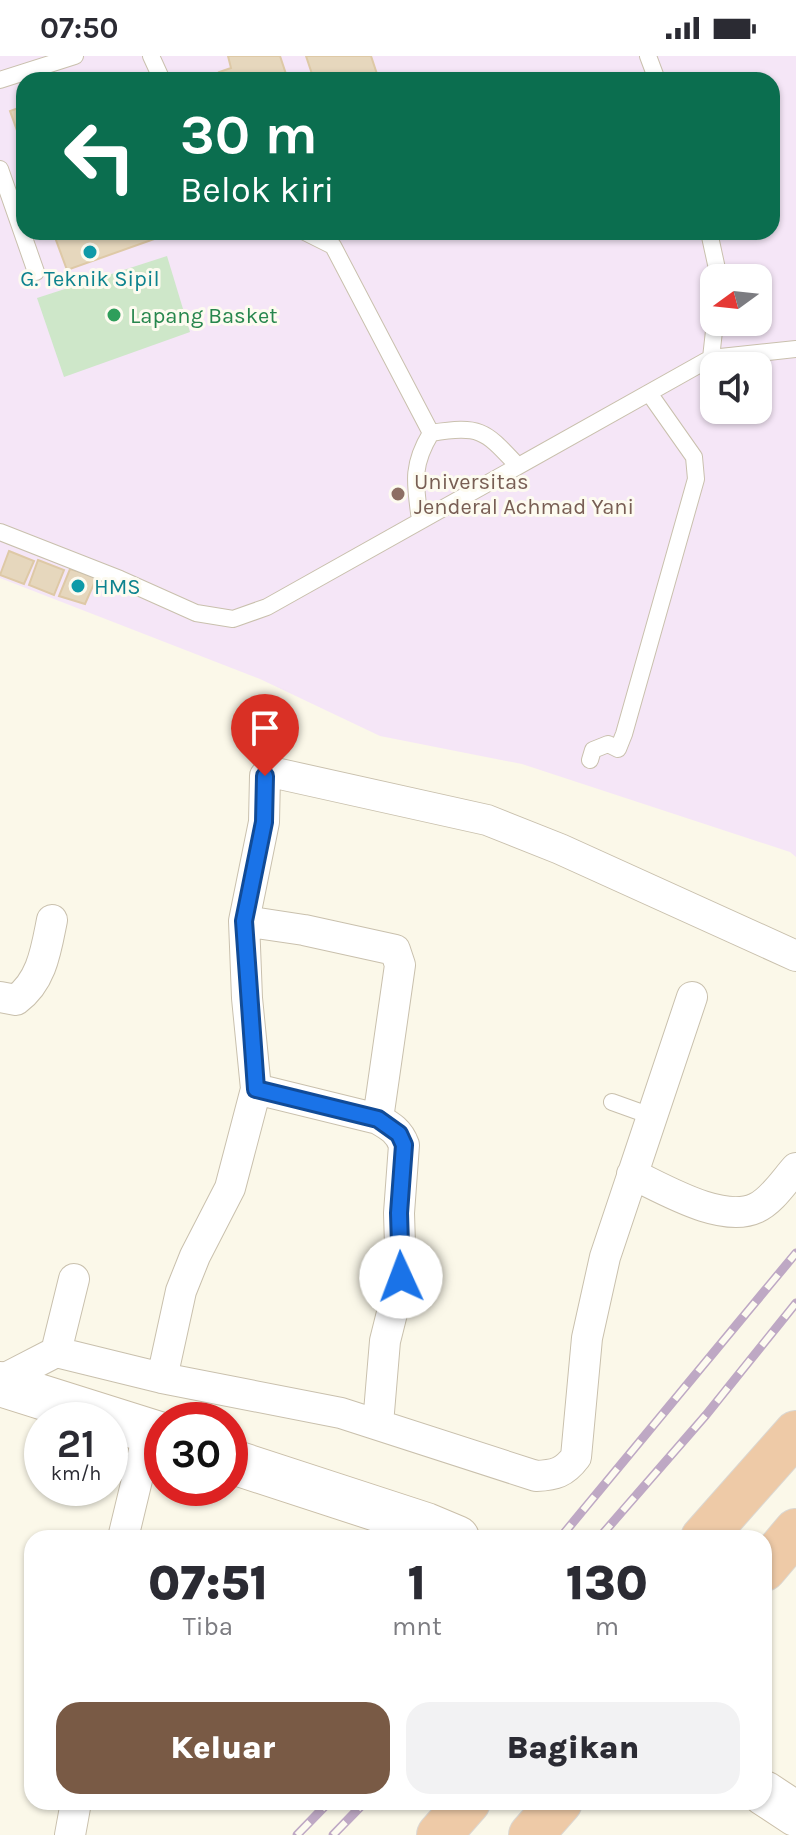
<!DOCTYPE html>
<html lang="id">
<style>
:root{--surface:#fff;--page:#f2f2f3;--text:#2b2b33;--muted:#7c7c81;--accent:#795a45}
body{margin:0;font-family:Karla,sans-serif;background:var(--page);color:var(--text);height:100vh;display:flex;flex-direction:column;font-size:30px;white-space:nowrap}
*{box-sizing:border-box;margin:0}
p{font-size:26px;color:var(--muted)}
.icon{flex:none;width:44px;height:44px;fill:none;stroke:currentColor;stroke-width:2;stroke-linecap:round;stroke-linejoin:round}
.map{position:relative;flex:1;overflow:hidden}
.sheet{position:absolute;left:24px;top:1474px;width:748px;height:280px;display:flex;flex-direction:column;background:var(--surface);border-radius:24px;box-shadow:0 2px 6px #0004}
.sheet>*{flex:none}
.top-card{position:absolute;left:16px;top:16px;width:764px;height:168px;border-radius:24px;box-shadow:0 2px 6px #0004;background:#0b6e4f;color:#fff;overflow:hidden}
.needle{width:52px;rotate:255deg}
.tools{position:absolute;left:700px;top:208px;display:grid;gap:16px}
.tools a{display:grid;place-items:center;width:72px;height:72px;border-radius:16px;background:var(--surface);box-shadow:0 2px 6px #0004;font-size:40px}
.speed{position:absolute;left:24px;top:1346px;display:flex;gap:16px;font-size:40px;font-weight:700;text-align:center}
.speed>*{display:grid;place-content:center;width:104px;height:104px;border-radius:50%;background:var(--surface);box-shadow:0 2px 6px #0004;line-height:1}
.speed small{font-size:20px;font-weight:400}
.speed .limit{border:12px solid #d22;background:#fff;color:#111}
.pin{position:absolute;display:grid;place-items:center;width:68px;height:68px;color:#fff;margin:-82px -34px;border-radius:50% 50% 50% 0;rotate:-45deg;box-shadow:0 0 8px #0007}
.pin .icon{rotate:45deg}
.me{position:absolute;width:88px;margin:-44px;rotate:358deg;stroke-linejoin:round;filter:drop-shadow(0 0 6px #0008)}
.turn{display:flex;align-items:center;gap:28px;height:168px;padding:0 32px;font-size:36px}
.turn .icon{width:104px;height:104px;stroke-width:2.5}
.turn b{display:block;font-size:56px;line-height:68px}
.eta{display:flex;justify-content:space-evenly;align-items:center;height:136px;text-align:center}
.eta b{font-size:48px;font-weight:800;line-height:56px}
.button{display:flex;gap:16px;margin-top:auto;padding:16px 32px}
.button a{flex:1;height:92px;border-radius:24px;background:var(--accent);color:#fff;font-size:32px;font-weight:800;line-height:92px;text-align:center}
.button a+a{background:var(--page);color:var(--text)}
.status{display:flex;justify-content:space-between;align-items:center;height:56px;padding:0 40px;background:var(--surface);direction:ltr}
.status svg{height:22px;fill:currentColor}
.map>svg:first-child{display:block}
</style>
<div class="status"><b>07:50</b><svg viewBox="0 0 49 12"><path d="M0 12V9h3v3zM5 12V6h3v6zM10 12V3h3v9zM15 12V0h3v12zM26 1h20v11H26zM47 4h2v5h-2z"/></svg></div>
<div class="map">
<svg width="796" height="1779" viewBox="0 0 796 1779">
<rect width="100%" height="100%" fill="#fbf8e9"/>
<!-- education -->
<path fill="#f5e6f7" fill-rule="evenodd" d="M0,0h796v801l-6,-5 -268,-88 -142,-28 -120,-57 -260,-101zM24,24h748v152h-748zM714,222h44v44h-44zM714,310h44v44h-44z"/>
<!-- green -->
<path fill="#cee7c9" d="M167,200l23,76 -126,45 -27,-79z"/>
<!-- building -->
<path fill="#e6d7bd" stroke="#dec9a6" stroke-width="2" d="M228,0h52l8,24h-66l-3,-8 12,-4z
M306,0h65l8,24h-65z
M24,50v44l-14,-39z
M53,176h117l1,1 -104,37z
M9,495l25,10 -10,23 -24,-9z
M38,504l26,10 -10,25 -25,-10z
M70,513l27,8 -12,27 -26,-8z"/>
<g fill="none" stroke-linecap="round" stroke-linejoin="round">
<!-- service casing -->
<g stroke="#c9c0ad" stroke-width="18">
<path id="service" d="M151,0l11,24
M648,0l9,24
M0,24l75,-24
M0,113l36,103
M305,176l28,14 98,187
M709,176l10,46
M711,302l4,-36
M420,464c-5,-37 -9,-54 11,-87 51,-8 54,-2 87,33
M0,476l120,47 76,34 37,6 34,-12 444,-249 85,-9
M590,704l3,-10 15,-6 10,5 6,-15 72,-255 -2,-22 -45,-64
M612,1046l39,14"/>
</g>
<!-- minor casing -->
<g stroke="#c9c0ad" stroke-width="32">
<path id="minor" d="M244,865l60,9 91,20 5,15 -22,154
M0,941l16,3c26,-19 30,-50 36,-80
M256,1033l-9,-91 -3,-77 20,-99 1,-46 6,-4 216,48 73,29 236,107
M632,1118c32,15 90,50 124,34 16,-7 29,-28 40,-40
M56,1296l106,26 179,35 195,63c19,-1 28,-3 40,-19l11,-119 18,-81 87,-260
M162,1322l19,-87 14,-35 35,-68 26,-99 122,30c12,7 21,12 26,26l-5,68 2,64 -16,64 -7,83
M0,1325l56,-29 18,-73
M123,1482l26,-108
M70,1779l6,-33"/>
</g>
<!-- secondary casing -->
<g stroke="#cabfa9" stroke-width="46">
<path id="secondary" d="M0,1328l162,51
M230,1405l196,64 31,13
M764,1737l32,21"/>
</g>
<!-- motorway casing -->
<g stroke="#dbd7d1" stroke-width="46">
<path id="motorway" d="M703,1482l93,-105
M764,1513l32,-38
M439,1779l29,-33
M531,1779l29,-33"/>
</g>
<!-- service -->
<use href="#service" stroke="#fff" stroke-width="16"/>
<!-- minor -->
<use href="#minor" stroke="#fff" stroke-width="30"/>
<!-- secondary -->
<use href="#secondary" stroke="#fff" stroke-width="44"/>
<!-- motorway -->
<use href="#motorway" stroke="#eecaa7" stroke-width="44"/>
<!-- rail casing -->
<g stroke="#bea8c4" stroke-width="9">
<path id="rail" d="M560,1482l236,-285
M599,1482l107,-123 90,-112
M297,1779l32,-33
M333,1779l32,-33"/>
</g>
<!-- rail -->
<use href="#rail" stroke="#fdfbf0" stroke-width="6" stroke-dasharray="18" stroke-linecap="butt"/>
</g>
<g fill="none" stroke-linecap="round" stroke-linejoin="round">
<!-- route casing -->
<g stroke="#114b97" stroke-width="20">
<path id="route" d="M265,720l-1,46 -20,99 12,168 122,30 21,15 5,11 -5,68 2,64"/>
</g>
<!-- route -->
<use href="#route" stroke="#1a73e8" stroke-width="14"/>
</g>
<!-- markers -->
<g fill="#0f9aa8" stroke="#fdfbf0" stroke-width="3">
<circle cx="90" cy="196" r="8"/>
<circle cx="78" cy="530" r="8"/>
</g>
<circle fill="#2e9e5b" stroke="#fdfbf0" stroke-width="3" cx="114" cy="259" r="8"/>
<circle fill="#8d6e63" stroke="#fdfbf0" stroke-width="3" cx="398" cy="438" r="8"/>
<g text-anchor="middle" stroke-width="6" stroke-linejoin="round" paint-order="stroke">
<!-- culture labels -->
<g font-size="22" fill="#0d838f" stroke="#fdfbf0">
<text x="90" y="230">G. Teknik Sipil</text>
<text x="94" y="538" text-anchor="start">HMS</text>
</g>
<!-- leisure labels -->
<g font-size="22" fill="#27864d" stroke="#fdfbf0" text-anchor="start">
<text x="130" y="267">Lapang Basket</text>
</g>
<!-- education labels -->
<g font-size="22" fill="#785e54" stroke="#fdfbf0" text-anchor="start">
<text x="414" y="433">Universitas<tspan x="414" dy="25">Jenderal Achmad Yani</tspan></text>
</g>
</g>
</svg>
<div class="tools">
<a><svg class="needle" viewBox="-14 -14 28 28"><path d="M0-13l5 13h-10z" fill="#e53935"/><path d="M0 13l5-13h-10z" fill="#7c7c81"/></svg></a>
<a><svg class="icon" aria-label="sound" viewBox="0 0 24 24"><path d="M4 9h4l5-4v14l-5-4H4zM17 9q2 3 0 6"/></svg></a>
</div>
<div class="speed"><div>21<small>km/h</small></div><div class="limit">30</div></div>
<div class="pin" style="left:265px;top:720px;background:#d93025"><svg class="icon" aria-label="arrive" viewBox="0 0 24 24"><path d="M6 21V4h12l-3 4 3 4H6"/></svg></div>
<svg class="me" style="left:401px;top:1221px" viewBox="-20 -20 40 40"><circle r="19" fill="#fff"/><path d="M0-13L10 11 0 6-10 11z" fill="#1a73e8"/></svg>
<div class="top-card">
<div class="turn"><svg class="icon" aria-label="left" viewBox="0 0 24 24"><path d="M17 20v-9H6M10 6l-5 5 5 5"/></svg><div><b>30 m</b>Belok kiri</div></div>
</div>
<section class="sheet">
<div class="eta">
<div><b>07:51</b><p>Tiba</p></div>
<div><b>1</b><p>mnt</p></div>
<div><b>130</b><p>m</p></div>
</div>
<div class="button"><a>Keluar</a><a>Bagikan</a></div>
</section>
</div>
